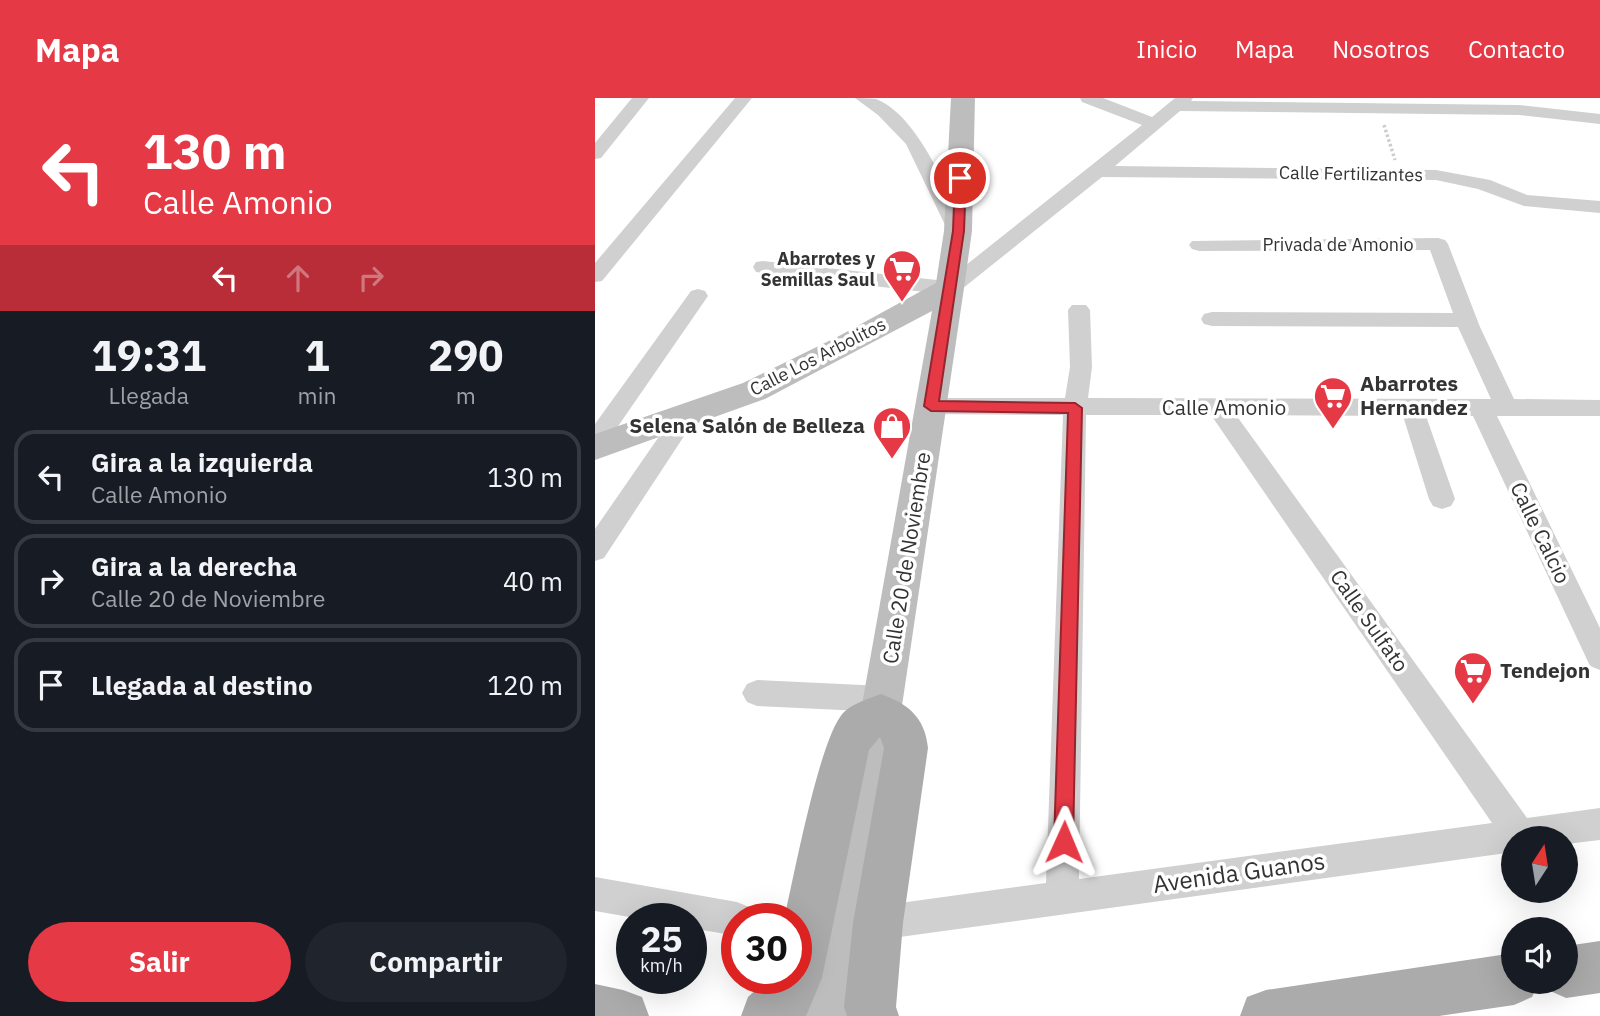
<!DOCTYPE html>
<html lang="es">
<meta charset="utf-8">
<style>
:root{--surface:#171b24;--page:#20242c;--text:#f1f3f6;--muted:#9ea1a6;--line:#363941;--accent:#e63946}
body{margin:0;font-family:"IBM Plex Sans",sans-serif;background:var(--page);color:var(--text);height:100vh;display:flex;flex-direction:column;font-size:26px;white-space:nowrap}
*{box-sizing:border-box;margin:0}
p{font-size:23px;color:var(--muted)}
.icon{flex:none;width:38px;height:38px;fill:none;stroke:currentColor;stroke-width:2;stroke-linecap:round;stroke-linejoin:round}
.map{position:relative;flex:1;overflow:hidden}
.drawer{display:flex;flex-direction:column;background:var(--surface);width:595px}
.drawer>*{flex:none}
.guide{background:#e63946;color:#fff;overflow:hidden}
.needle{width:46px;rotate:12deg}
.buttons{position:absolute;left:906px;top:728px;display:grid;gap:14px}
.buttons a{display:grid;place-items:center;width:77px;height:77px;border-radius:50%;background:var(--surface);box-shadow:0 7px 28px #0002;font-size:35px}
.speed{position:absolute;left:21px;top:805px;display:flex;gap:14px;font-size:35px;font-weight:700;text-align:center}
.speed>*{display:grid;place-content:center;width:91px;height:91px;border-radius:50%;background:var(--surface);box-shadow:0 7px 28px #0002;line-height:1}
.speed small{font-size:18px;font-weight:400}
.speed .limit{border:10px solid #d22;background:#fff;color:#111}
.pin{position:absolute;display:grid;place-items:center;width:60px;height:60px;color:#fff;margin:-30px;border:4px solid #fff;border-radius:50%;box-shadow:0 2px 7px #0007}
.me{position:absolute;width:77px;margin:-38px;rotate:1deg;stroke-linejoin:round;filter:drop-shadow(0 0 5px #0008)}
.turn{display:flex;align-items:center;gap:24px;height:147px;padding:0 28px;font-size:32px}
.turn .icon{width:91px;height:91px;stroke-width:2.5}
.turn b{display:block;font-size:49px;line-height:60px}
.lanes{display:flex;align-items:center;height:66px;padding:0 28px;background:#0003;justify-content:center;gap:35px;direction:ltr}
.lanes .off{opacity:.35}
.eta{display:flex;justify-content:space-evenly;align-items:center;height:119px;text-align:center}
.eta b{font-size:42px;font-weight:800;line-height:49px}
.primary-button{display:flex;gap:14px;margin-top:auto;padding:14px 28px}
.primary-button a{flex:1;height:80px;border-radius:42px;background:var(--accent);color:#fff;font-size:28px;font-weight:800;line-height:80px;text-align:center}
.primary-button a+a{background:var(--page);color:var(--text)}
ul{padding:0;list-style:none}
li{display:flex;align-items:center;gap:21px;height:94px;margin:0 14px 10px;padding:0 14px;border:4px solid var(--line);border-radius:21px}
li div{flex:1}
li b{display:block;font-size:26px}
li em{font-style:normal}
header{display:flex;align-items:center;gap:42px;box-sizing:border-box;height:98px;padding:0 35px;background:var(--accent);color:#fff}
header strong{font-size:33px}
nav{display:flex;gap:38px;margin-inline-start:auto;font-size:24px}
main{display:flex;flex:1;min-height:0}
.map>svg:first-child{display:block}
</style>
<header>
<strong>Mapa</strong>
<nav><a>Inicio</a><a>Mapa</a><a>Nosotros</a><a>Contacto</a></nav>
</header>
<main>
<section class="drawer">
<div class="guide">
<div class="turn"><svg class="icon" aria-label="left" viewBox="0 0 24 24"><path d="M17 20v-9H6M10 6l-5 5 5 5"/></svg><div><b>130 m</b>Calle Amonio</div></div>
<div class="lanes"><svg class="icon" aria-label="left" viewBox="0 0 24 24"><path d="M17 20v-9H6M10 6l-5 5 5 5"/></svg><svg class="icon off" aria-label="ahead" viewBox="0 0 24 24"><path d="M12 20V5M6 11l6-6 6 6"/></svg><svg class="icon off" aria-label="right" viewBox="0 0 24 24"><path d="M7 20v-9h11M14 6l5 5-5 5"/></svg></div>
</div>
<div class="eta">
<div><b>19:31</b><p>Llegada</p></div>
<div><b>1</b><p>min</p></div>
<div><b>290</b><p>m</p></div>
</div>
<ul>
<li><svg class="icon" aria-label="left" viewBox="0 0 24 24"><path d="M17 20v-9H6M10 6l-5 5 5 5"/></svg><div><b>Gira a la izquierda</b><p>Calle Amonio</p></div><em>130 m</em></li>
<li><svg class="icon" aria-label="right" viewBox="0 0 24 24"><path d="M7 20v-9h11M14 6l5 5-5 5"/></svg><div><b>Gira a la derecha</b><p>Calle 20 de Noviembre</p></div><em>40 m</em></li>
<li><svg class="icon" aria-label="arrive" viewBox="0 0 24 24"><path d="M6 21V4h12l-3 4 3 4H6"/></svg><div><b>Llegada al destino</b></div><em>120 m</em></li>
</ul>
<div class="primary-button"><a>Salir</a><a>Compartir</a></div>
</section>
<div class="map">
<svg width="1005" height="918" viewBox="0 0 1005 918">
<rect width="100%" height="100%" fill="#fff"/>
<g fill="none" stroke-linecap="round" stroke-linejoin="round">
<!-- path -->
<path stroke="#cdcdcd" stroke-width="3.5" stroke-dasharray="2.5 2.5" stroke-linecap="butt" d="M789,27l11,35"/>
<!-- street -->
<path fill="#d0d0d0" fill-rule="evenodd" d="M37,0h17l-48,60 -6,1v-16z
M140,0h17l-150,183 -7,1v-19z
M260,0c6,0 15,0 21,1 42,16 72,94 92,132l-3,4h-14l-3,-4 -42,-87 -28,-29z
M485,0h23l49,19 23,-19h18l-2,3 328,4 81,9v10l-81,-9 -339,-4 -65,55 321,4 54,10 37,15 73,6v12l-76,-7 -46,-17 -42,-9 -334,-3 -145,116 -7,2 -187,-22 -7,-1 -3,-5 3,-5 7,-1 183,20 196,-156 -60,-23z
M843,140l7,2 3,4 32,83 34,72 86,1v16h-103l103,212v42l-10,-4 -117,-250h-47l29,83 -4,7 -9,3 -9,-3 -4,-7 -26,-83 -167,-1 291,403 73,-10v32l-34,4v-6h-52v14l-636,88 -12,-5 -5,-12 5,-12 12,-5 168,-23 17,-468 -132,-1 -8,-2 -4,-6 4,-6 8,-2h134l5,-31 -2,-57 4,-5h14l4,5 2,57 -4,31 403,1 -33,-72 -246,-1 -8,-2 -3,-5 3,-5 8,-2 241,1 -23,-63 -231,1 -7,-2 -3,-4 3,-4zM491,317h125l281,408 -413,56z
M103,191l7,2 3,5 -105,152 -8,3v-27l96,-133z
M89,311l8,3 4,6 -4,6 -88,134 -9,3v-32l81,-117z
M162,582l126,6 10,4 5,9 -5,9 -10,4 -126,-6 -10,-4 -5,-9 5,-9z
M0,779l142,25 12,5 5,12h-17v17l-46,-8v-9h-50l-46,-8z"/>
<!-- secondary -->
<path fill="#bdbdbd" fill-rule="evenodd" d="M356,0h24l-3,133 -8,57 -61,411 -51,317h-50l61,-317 69,-388 -167,88 -170,61v-26l148,-51 96,-47 97,-53 8,-52z"/>
<!-- primary -->
<path fill="#ababab" fill-rule="evenodd" d="M286,596c27,10 44,23 47,54l-25,175 -7,84 3,9h-52l-3,-9 9,-84 31,-175 -4,-11 -11,13 -47,228 -16,38h-65l7,-19 21,-19h27v-59h-12c10,-42 35,-179 59,-206 10,-10 25,-14 38,-19z
M1005,843v52l-34,5 -18,-8 -4,-8h22v-36z
M919,855v29h25l-7,15 -18,8 -75,11h-199l7,-19 19,-7z
M0,886l28,6 19,7 7,19h-54z"/>
</g>
<!-- route -->
<path fill="#e63946" stroke="#96252e" stroke-width="2" d="M365,76l6,4 -2,53 -25,170 136,2 7,5 -9,434 -2,7 -7,3 -7,-3 -3,-7 14,-429 -137,-2 -7,-5 29,-175 2,-53z"/>
<!-- icons -->
<defs>
<g id="supermarket-pin" transform="scale(2.0125)"><path d="M0 17L-7.5 6A9.5 9.5 0 1 1 7.5 6Z" fill="#e63946" stroke="#fff"/><path d="M-6-5.5h2.5l.6 2H6L4.5 2H-2.5L-4.4-4H-6ZM-1.5 3.2a1.3 1.3 0 1 0 .1 0ZM3 3.2a1.3 1.3 0 1 0 .1 0Z" fill="#fff"/></g>
<g id="shop-pin" transform="scale(2.0125)"><path d="M0 17L-7.5 6A9.5 9.5 0 1 1 7.5 6Z" fill="#e63946" stroke="#fff"/><path d="M-5-2.5h2.3a2.7 3.5 0 0 1 5.4 0H5L5.5 6h-11ZM-1.5-2.5h3a1.5 2.3 0 0 0-3 0Z" fill="#fff"/></g>
</defs>
<g fill-rule="evenodd">
<use href="#supermarket-pin" x="307" y="171"/>
<use href="#supermarket-pin" x="738" y="298"/>
<use href="#shop-pin" x="297" y="328"/>
<use href="#supermarket-pin" x="878" y="573"/>
</g>
<g text-anchor="middle" stroke-width="7" stroke-linejoin="round" paint-order="stroke">
<!-- far-street labels -->
<g font-size="18" fill="#333" stroke="#fff">
<text transform="translate(756 76) rotate(1)" y="6">Calle Fertilizantes</text>
<text x="743" y="153">Privada de Amonio</text>
<text transform="translate(223 259) rotate(-27)" y="6">Calle Los Arbolitos</text>
</g>
<!-- far-poi labels -->
<g font-size="18" font-weight="bold" fill="#333" stroke="#fff" text-anchor="end">
<text x="280" y="167">Abarrotes y<tspan x="280" dy="21">Semillas Saul</tspan></text>
</g>
<!-- poi labels -->
<g font-size="21" font-weight="bold" fill="#333" stroke="#fff" text-anchor="start">
<text x="765" y="293">Abarrotes<tspan x="765" dy="24">Hernandez</tspan></text>
<text x="270" y="335" text-anchor="end">Selena Salón de Belleza</text>
<text x="905" y="580">Tendejon</text>
</g>
<!-- street labels -->
<g font-size="21" fill="#333" stroke="#fff">
<text x="629" y="317">Calle Amonio</text>
<text transform="translate(945 435) rotate(64)" y="7">Calle Calcio</text>
<text transform="translate(312 460) rotate(-81)" y="7">Calle 20 de Noviembre</text>
<text transform="translate(774 523) rotate(55)" y="7">Calle Sulfato</text>
</g>
<!-- near-street labels -->
<g font-size="24" fill="#333" stroke="#fff">
<text transform="translate(644 775) rotate(-8)" y="8">Avenida Guanos</text>
</g>
</g>
</svg>
<div class="buttons">
<a><svg class="needle" viewBox="-14 -14 28 28"><path d="M0-13l5 13h-10z" fill="#e53935"/><path d="M0 13l5-13h-10z" fill="#9ea1a6"/></svg></a>
<a><svg class="icon" aria-label="sound" viewBox="0 0 24 24"><path d="M4 9h4l5-4v14l-5-4H4zM17 9q2 3 0 6"/></svg></a>
</div>
<div class="speed"><div>25<small>km/h</small></div><div class="limit">30</div></div>
<div class="pin" style="left:365px;top:80px;background:#d93025"><svg class="icon" aria-label="arrive" viewBox="0 0 24 24"><path d="M6 21V4h12l-3 4 3 4H6"/></svg></div>
<svg class="me" style="left:469px;top:744px" viewBox="-20 -20 40 40"><path d="M0-17L14 15 0 8-14 15z" fill="#e63946" stroke="#fff" stroke-width="4"/></svg>
</div>
</main>
